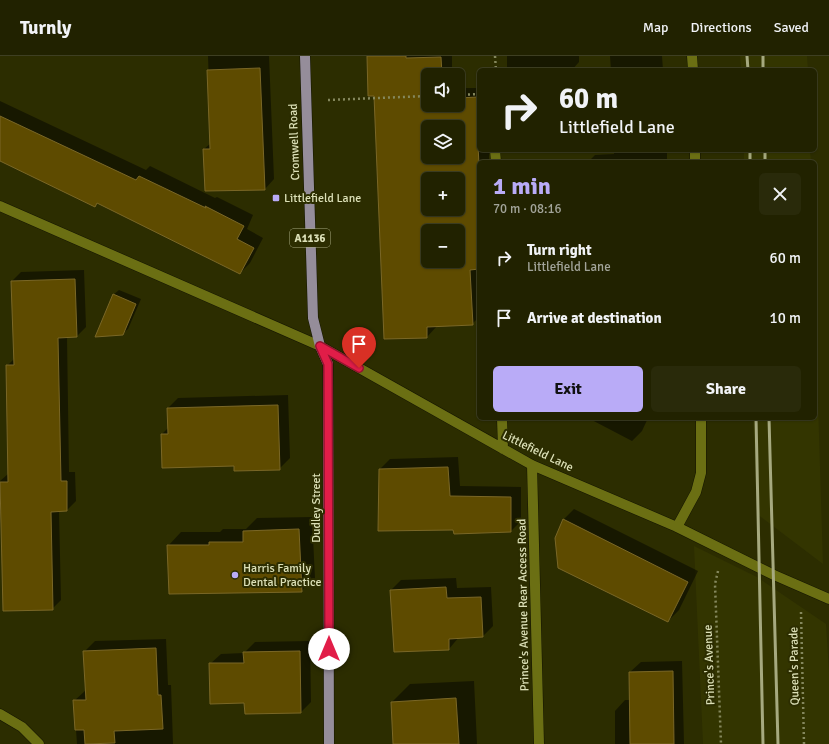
<!DOCTYPE html>
<meta charset="utf-8">
<style>
:root{--surface:#212200;--page:#292a0a;--text:#f1f3f6;--muted:#a2a499;--line:#3e3f22;--accent:#b9abf7}
body{margin:0;font-family:Signika,sans-serif;background:var(--page);color:var(--text);height:100vh;display:flex;flex-direction:column;font-size:15px;white-space:nowrap}
*{box-sizing:border-box;margin:0}
p{font-size:13px;color:var(--muted)}
.icon{flex:none;width:22px;height:22px;fill:none;stroke:currentColor;stroke-width:2;stroke-linecap:round;stroke-linejoin:round}
.map{position:relative;flex:1;overflow:hidden}
.sheet{position:absolute;left:477px;top:104px;width:340px;height:260px;display:flex;flex-direction:column;background:var(--surface);border-radius:6px;box-shadow:0 1px 3px #0004,0 0 0 1px var(--line)}
.sheet>*{flex:none}
.guide{position:absolute;left:477px;top:12px;width:340px;height:84px;border-radius:6px;box-shadow:0 1px 3px #0004,0 0 0 1px var(--line);background:#212200;color:var(--text);overflow:hidden}
.tools{position:absolute;left:421px;top:12px;display:grid;gap:8px}
.tools a{display:grid;place-items:center;width:44px;height:44px;border-radius:6px;background:var(--surface);box-shadow:0 1px 3px #0004,0 0 0 1px var(--line);font-size:20px}
.pin{position:absolute;display:grid;place-items:center;width:34px;height:34px;color:#fff;margin:-41px -17px;border-radius:50% 50% 50% 0;rotate:-45deg;box-shadow:0 0 4px #0007}
.pin .icon{rotate:45deg}
.me{position:absolute;width:44px;margin:-22px;rotate:0deg;stroke-linejoin:round;filter:drop-shadow(0 0 3px #0008)}
.turn{display:flex;align-items:center;gap:14px;height:84px;padding:0 16px;font-size:18px}
.turn .icon{width:52px;height:52px;stroke-width:2.5}
.turn b{display:block;font-size:28px;line-height:34px}
.round{display:grid;place-items:center;flex:none;width:42px;height:42px;border-radius:6px;background:var(--page)}
.overview{display:flex;align-items:center;justify-content:space-between;height:68px;padding:0 16px}
h1{font-size:24px;font-weight:800;line-height:30px;color:var(--accent)}
.cta{display:flex;gap:8px;margin-top:auto;padding:8px 16px}
.cta a{flex:1;height:46px;border-radius:6px;background:var(--accent);color:#111;font-size:16px;font-weight:800;line-height:46px;text-align:center}
.cta a+a{background:var(--page);color:var(--text)}
ul{padding:0;list-style:none}
li{display:flex;align-items:center;gap:12px;height:60px;padding:0 16px}
li div{flex:1}
li b{display:block;font-size:15px}
li em{font-style:normal}
header{display:flex;align-items:center;gap:24px;box-sizing:border-box;height:56px;padding:0 20px;background:var(--surface);border-bottom:1px solid var(--line)}
header strong{font-size:19px}
nav{display:flex;gap:22px;margin-inline-start:auto;font-size:14px}
.map>svg:first-child{display:block}
</style>
<header>
<strong>Turnly</strong>
<nav><a>Map</a><a>Directions</a><a>Saved</a></nav>
</header>
<div class="map">
<svg width="829" height="688" viewBox="0 0 829 688">
<rect width="100%" height="100%" fill="#2c2d00"/>
<!-- built -->
<path fill="#333500" d="M740,0h67l1,14h-67z
M744,94h66l1,12h-67z
M815,248l8,260 -66,-50 -4,-96h62z
M694,490l63,31 69,47 3,48v72h-126z"/>
<!-- shadow -->
<path fill="#0007" fill-rule="evenodd" d="M208,0h61l5,123 -9,10 -59,1 -2,-41 7,-6z
M368,0h84v19h-24v30h30v-17h21v62h10v12h-10v155l-7,7 -35,2 -10,11zM428,71h30v30h-30zM428,123h30v30h-30zM428,175h30v30h-30z
M507,0h72v6l-7,8h-65z
M610,0h52l1,14h-52z
M0,45l146,69 4,-4 65,32 2,-1 36,18 -6,14 16,9 -13,25 -10,10 -142,-70 -3,2 -95,-44z
M614,94h53v12h-79l7,-7 19,-1z
M84,214l2,57 -9,9 -10,1 2,135h6l1,29 -9,9 -8,1 2,89 -9,9 -50,-97h-2v-31l8,-7 -1,-108 8,-8 -3,-77 9,-9z
M119,234l22,9 -13,30 -6,5 -9,-39z
M288,339l2,63 -11,11 -117,-35 7,-7 -1,-19 10,-10z
M588,362h60l-6,13 -10,10z
M458,401l2,29 61,1v34l-10,10 -57,-2 -74,-60 10,-10z
M574,453l124,62 -19,39 -11,11 -112,-83 8,-19z
M312,461l3,61 -14,13 -133,-45 13,-14h39l3,-3h23l11,-11z
M456,522l1,10 34,-1 2,39 -10,10 -24,1 -10,12 -58,-59 10,-10z
M166,583l2,46h3l2,59h-96l-3,-43 12,-11 -2,-38 11,-11z
M310,585l1,61 -10,10 -56,-10 -35,-38 11,-10 23,-1 11,-11z
M682,605l2,83h-69v-33l10,-11h6l-1,-28 11,-10z
M474,625l3,63h-83l-2,-42 18,-18z"/>
<!-- building -->
<path fill="#5e4b00" stroke="#7a6726" fill-rule="evenodd" d="M367,0h39v2l35,-1 1,18h-14v30h30v-7l20,-1 1,25h-2l2,44v103l-9,1 3,55 -46,2v11l-43,1 -10,-243h-6zM428,71h30v30h-30zM428,123h30v30h-30zM428,175h30v30h-30z
M260,12l5,122 -60,1 -2,-42h7l-3,-79z
M0,60l136,64 3,-4 67,32 -1,-2 39,20 -7,13 17,9 -14,26 -143,-71 -2,4 -95,-46z
M75,223l2,58 -19,1 3,143h6v30l-16,1 2,98 -50,1 -3,-129h8l-2,-117h8l-3,-84z
M113,238l23,10 -13,31 -28,2z
M278,349l2,65 -46,1v-5l-72,2 -1,-34h7l-1,-26z
M448,411l2,29 61,1v35l-57,2 -1,-4 -75,1 1,-62z
M563,463l125,63 -20,40 -110,-54 -3,-30z
M299,473l3,63 -133,2 -2,-49h42v-3h34v-11z
M446,531l1,11 34,-1 2,40 -34,2v11l-55,2 -4,-62z
M156,592l2,47h3l2,34 -49,2 1,12 -30,1 -1,-14h-9l-2,-30h13l-3,-49z
M300,595l1,62 -56,1 -1,-11 -34,1 -1,-41h35l-1,-11z
M673,615l1,73h-44l-1,-72z
M456,642l3,46h-66l-2,-42z"/>
<g fill="none" stroke-linecap="round" stroke-linejoin="round">
<!-- minor casing -->
<g stroke="#141500" stroke-width="11">
<path id="minor" d="M692,0l1,14
M495,94l1,12
M695,94v12
M0,150l320,140 212,119 145,62 97,48 55,24
M502,362l1,31
M532,409l7,279
M677,471l19,-35 5,-19v-55
M0,658l22,13 17,17"/>
</g>
<!-- major casing -->
<g stroke="#141500" stroke-width="11">
<path id="major" d="M305,0l8,262 7,28 8,18 1,380"/>
</g>
<!-- path -->
<path stroke="#85885d" stroke-width="2.5" stroke-dasharray="2 3" stroke-linecap="butt" d="M495,0l1,14
M458,39l21,-1
M328,44l100,-4
M718,515l-3,13 6,160
M801,556l3,132"/>
<!-- minor -->
<use href="#minor" stroke="#6b6f13" stroke-width="10"/>
<!-- major -->
<use href="#major" stroke="#958d9a" stroke-width="10"/>
<!-- rail -->
<path stroke="#a6a97f" stroke-width="3" d="M747,0l1,14
M763,0v14
M750,94v12
M765,94v12
M756,362l7,326
M769,362l9,326"/>
</g>
<g fill="none" stroke-linecap="round" stroke-linejoin="round">
<!-- route casing -->
<g stroke="#92132f" stroke-width="10">
<path id="route" d="M329,593l-1,-285 -8,-18 39,22"/>
</g>
<!-- route -->
<use href="#route" stroke="#e11d48" stroke-width="7"/>
</g>
<!-- markers -->
<g fill="#b9abf7" stroke="#2c2d00" stroke-width="1.5">
<rect x="272" y="138" width="8" height="8" rx="2"/>
<circle cx="235" cy="519" r="4"/>
</g>
<g text-anchor="middle" stroke-width="4" stroke-linejoin="round" paint-order="stroke">
<!-- shield labels -->
<rect fill="#2c2d00" stroke="#a7aa80" stroke-width="1" x="290" y="173" width="40" height="18" rx="3"/>
<g font-size="11" font-weight="bold" fill="#dce0b7">
<text x="310" y="186">A1136</text>
</g>
<!-- street labels -->
<g font-size="12" fill="#dce0b7" stroke="#2c2d00">
<text transform="translate(294 86) rotate(-92)" y="4">Cromwell Road</text>
<text transform="translate(538 395) rotate(26)" y="4">Littlefield Lane</text>
<text transform="translate(316 452) rotate(-90)" y="4">Dudley Street</text>
<text transform="translate(523 549) rotate(-91)" y="4">Prince's Avenue Rear Access Road</text>
<text transform="translate(709 609) rotate(-92)" y="4">Prince's Avenue</text>
<text transform="translate(794 610) rotate(-91)" y="4">Queen's Parade</text>
</g>
<!-- poi labels -->
<g font-size="12" fill="#dce0b7" stroke="#2c2d00" text-anchor="start">
<text x="284" y="146">Littlefield Lane</text>
<text x="243" y="516">Harris Family<tspan x="243" dy="14">Dental Practice</tspan></text>
</g>
</g>
</svg>
<div class="tools">
<a><svg class="icon" aria-label="sound" viewBox="0 0 24 24"><path d="M4 9h4l5-4v14l-5-4H4zM17 9q2 3 0 6"/></svg></a>
<a><svg class="icon" aria-label="layers" viewBox="0 0 24 24"><path d="M12 4l9 5-9 5-9-5zM3 14l9 5 9-5"/></svg></a>
<a>+</a>
<a>−</a>
</div>
<div class="pin" style="left:359px;top:312px;background:#d93025"><svg class="icon" aria-label="arrive" viewBox="0 0 24 24"><path d="M6 21V4h12l-3 4 3 4H6"/></svg></div>
<svg class="me" style="left:329px;top:593px" viewBox="-20 -20 40 40"><circle r="19" fill="#fff"/><path d="M0-13L10 11 0 6-10 11z" fill="#e11d48"/></svg>
<div class="guide">
<div class="turn"><svg class="icon" aria-label="right" viewBox="0 0 24 24"><path d="M7 20v-9h11M14 6l5 5-5 5"/></svg><div><b>60 m</b>Littlefield Lane</div></div>
</div>
<section class="sheet">
<div class="overview"><div><h1>1 min</h1><p>70 m · 08:16</p></div><a class="round"><svg class="icon" aria-label="close" viewBox="0 0 24 24"><path d="M6 6l12 12M18 6L6 18"/></svg></a></div>
<ul>
<li><svg class="icon" aria-label="right" viewBox="0 0 24 24"><path d="M7 20v-9h11M14 6l5 5-5 5"/></svg><div><b>Turn right</b><p>Littlefield Lane</p></div><em>60 m</em></li>
<li><svg class="icon" aria-label="arrive" viewBox="0 0 24 24"><path d="M6 21V4h12l-3 4 3 4H6"/></svg><div><b>Arrive at destination</b></div><em>10 m</em></li>
</ul>
<div class="cta"><a>Exit</a><a>Share</a></div>
</section>
</div>
